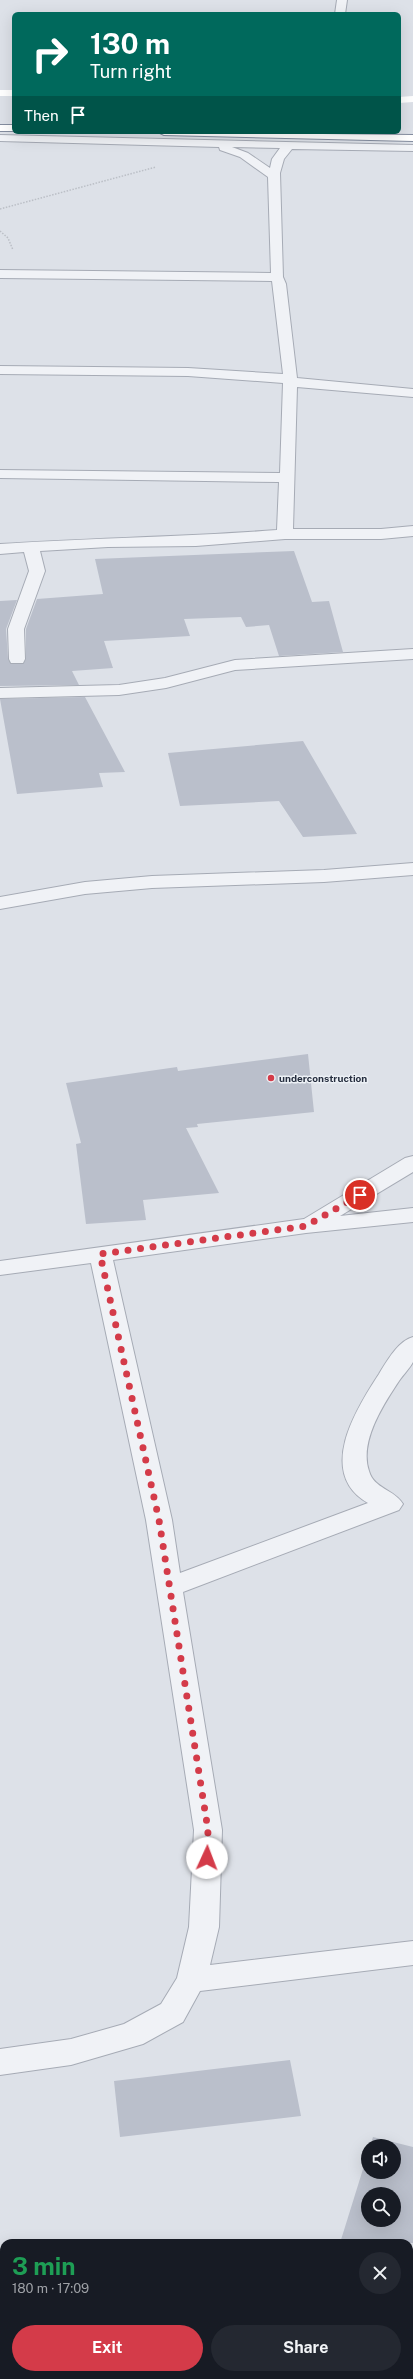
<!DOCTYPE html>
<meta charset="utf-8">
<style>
:root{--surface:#171b24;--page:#242831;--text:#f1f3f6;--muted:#9ea1a6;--accent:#d43b49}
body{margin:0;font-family:"Public Sans",sans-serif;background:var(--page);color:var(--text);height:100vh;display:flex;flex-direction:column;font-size:15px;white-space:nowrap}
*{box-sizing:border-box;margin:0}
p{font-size:13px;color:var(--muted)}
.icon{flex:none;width:22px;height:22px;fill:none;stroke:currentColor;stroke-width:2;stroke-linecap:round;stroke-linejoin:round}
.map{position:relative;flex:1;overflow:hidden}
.panel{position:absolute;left:0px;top:2239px;width:413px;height:140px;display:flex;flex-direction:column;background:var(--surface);border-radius:12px 12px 0 0;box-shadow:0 4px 16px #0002}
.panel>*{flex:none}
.banner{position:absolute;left:12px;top:12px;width:389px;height:122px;border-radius:6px;box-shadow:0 4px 16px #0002;background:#00695c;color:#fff;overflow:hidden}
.fabs{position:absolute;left:361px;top:2139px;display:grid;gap:8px}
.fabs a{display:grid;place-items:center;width:40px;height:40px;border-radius:50%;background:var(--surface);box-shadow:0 4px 16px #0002;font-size:20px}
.pin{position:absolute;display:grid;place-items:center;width:34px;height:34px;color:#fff;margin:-17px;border:2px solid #fff;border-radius:50%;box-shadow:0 1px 4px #0007}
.me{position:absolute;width:44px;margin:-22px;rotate:2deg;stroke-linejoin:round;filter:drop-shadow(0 0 3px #0008)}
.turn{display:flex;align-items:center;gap:14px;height:84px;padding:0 12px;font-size:18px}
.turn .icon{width:52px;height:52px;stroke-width:2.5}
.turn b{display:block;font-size:28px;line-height:34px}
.then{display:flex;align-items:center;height:38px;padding:0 12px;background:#0003;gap:8px;font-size:15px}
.round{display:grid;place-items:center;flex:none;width:42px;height:42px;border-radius:21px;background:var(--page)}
.head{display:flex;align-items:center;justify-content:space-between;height:68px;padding:0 12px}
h1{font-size:24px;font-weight:700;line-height:30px;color:#1e9e55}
.action{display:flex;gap:8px;margin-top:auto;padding:8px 12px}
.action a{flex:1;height:46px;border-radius:24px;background:var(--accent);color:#fff;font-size:16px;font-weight:700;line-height:46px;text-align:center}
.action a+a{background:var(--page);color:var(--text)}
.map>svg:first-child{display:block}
</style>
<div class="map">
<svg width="413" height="2379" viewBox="0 0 413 2379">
<rect width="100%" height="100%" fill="#dde1e8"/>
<!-- building -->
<path fill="#babfcb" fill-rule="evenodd" d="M294,551l18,51 17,-1 14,51 -64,4 -10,-31 -23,2 -5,-10 -57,2 6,17 -86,5 9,27 -41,3 7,14 -79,1v-85l17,-1 -11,29 2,30 3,5h12l3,-5v-30l11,-30 66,-5 -8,-35z
M85,697l40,75 -26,1 4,14 -86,7 -17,-95z
M303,741l54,93 -54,3 -24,-36 -99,5 -12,-53z
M308,1054l6,58 -117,12 1,3 -12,1 33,65 -76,7 3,20 -60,4 -10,-80 5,-1 -15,-60 111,-16 1,4z
M290,2060l11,56 -181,21 -6,-56z
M373,2137l40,10v96h-73l28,-90v19h26v-26h-24zM368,2194h26v26h-26z"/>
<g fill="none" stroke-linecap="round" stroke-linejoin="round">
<!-- street casing -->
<g stroke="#a6abb5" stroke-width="2">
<path id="street" d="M337,0h10l-2,14h-10z
M0,135l413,10v6l-121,-2 -8,10 -4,14 3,104 3,7 11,94 116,11v8l-116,-10 -4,142h88l32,-3v10l-32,3h-96l-89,7 -88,1 -68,4 5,20 -21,58 1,30 -2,4h-12l-2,-4 -1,-30 21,-58 -5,-19 -24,2v-10c93,-6 185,-7 277,-14l2,-48 -279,-4v-8l280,3 3,-90 -95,-7 -188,-2v-8l188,2 95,6 -11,-93 -272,-3v-8l271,3 -3,-96 -28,-20 -20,-7 -1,-3 -219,-6zM232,147l48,1 -8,11 -2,9 -22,-15z
M413,649v10l-178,11 -69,18 -47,7 -119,3v-10l119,-3 46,-7 70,-18z
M413,863v12l-89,7 -172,6 -67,6 -85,15v-12l85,-15 67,-6 172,-6z
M413,1156v16l-73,44 73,-8v14l-107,11 -193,27 59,260 8,53 188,-70c-52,-30 -12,-94 11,-129 8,-13 19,-33 34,-37 0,7 0,18 0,25 -3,6 -10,13 -14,19 -16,24 -40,61 -30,90 5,18 25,18 34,33l-4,6 -216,82 39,238 -3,97 -9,38 203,-24v24l-213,26 -17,31 -40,22 -72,21 -71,10v-26l71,-10 53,-15 37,-20 16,-26 12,-51 5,-97 -48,-310 -55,-257 -91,12v-14l304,-42 101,-61z"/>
</g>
<!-- highway casing -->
<g stroke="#848d9f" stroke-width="2">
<path id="highway" d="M0,125h14v6h-14z
M158,132l255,3v6l-249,-6z"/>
</g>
<!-- path -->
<path stroke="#bbbfc6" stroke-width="1.5" stroke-dasharray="1.5 1.5" stroke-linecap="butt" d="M0,209l156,-42
M0,231l8,7 5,12"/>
<!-- street -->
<use href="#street" fill="#f0f2f6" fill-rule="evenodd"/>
<!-- secondary -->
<path fill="#fff" fill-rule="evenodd" d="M0,90h14v6h-14z
M413,96v6l-14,1v-6z"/>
<!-- highway -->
<use href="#highway" fill="#fff" fill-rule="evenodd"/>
</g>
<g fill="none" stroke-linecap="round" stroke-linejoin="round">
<!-- route -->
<path stroke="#d43b49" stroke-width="7" stroke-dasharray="0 12.6" d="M207,1858l1,-28 -49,-310 -59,-266 206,-28 54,-31"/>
</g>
<!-- markers -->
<circle fill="#d43b49" stroke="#ecf0f5" stroke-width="1.5" cx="271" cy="1078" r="4"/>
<g text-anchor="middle" stroke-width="3" stroke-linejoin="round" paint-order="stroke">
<!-- poi labels -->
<g font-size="10" font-weight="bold" fill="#262e3f" stroke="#ecf0f5" text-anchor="start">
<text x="279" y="1082">underconstruction</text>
</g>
</g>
</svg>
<div class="fabs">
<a><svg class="icon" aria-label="sound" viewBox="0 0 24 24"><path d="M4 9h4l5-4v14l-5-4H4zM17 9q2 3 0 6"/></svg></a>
<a><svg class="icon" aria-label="search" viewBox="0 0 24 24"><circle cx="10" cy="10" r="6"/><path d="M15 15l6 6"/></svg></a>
</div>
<div class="pin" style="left:360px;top:1195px;background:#d93025"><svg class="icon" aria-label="arrive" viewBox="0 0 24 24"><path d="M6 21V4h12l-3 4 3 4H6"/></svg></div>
<svg class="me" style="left:207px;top:1858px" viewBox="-20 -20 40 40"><circle r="19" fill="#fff"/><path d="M0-13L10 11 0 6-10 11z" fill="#d43b49"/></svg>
<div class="banner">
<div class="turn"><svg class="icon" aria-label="right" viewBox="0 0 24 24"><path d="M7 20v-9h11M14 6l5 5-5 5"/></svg><div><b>130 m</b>Turn right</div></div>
<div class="then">Then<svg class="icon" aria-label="arrive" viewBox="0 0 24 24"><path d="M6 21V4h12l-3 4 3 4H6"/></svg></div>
</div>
<section class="panel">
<div class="head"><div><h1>3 min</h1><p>180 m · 17:09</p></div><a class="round"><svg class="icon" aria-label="close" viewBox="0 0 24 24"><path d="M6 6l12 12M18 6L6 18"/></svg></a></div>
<div class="action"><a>Exit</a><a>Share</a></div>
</section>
</div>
